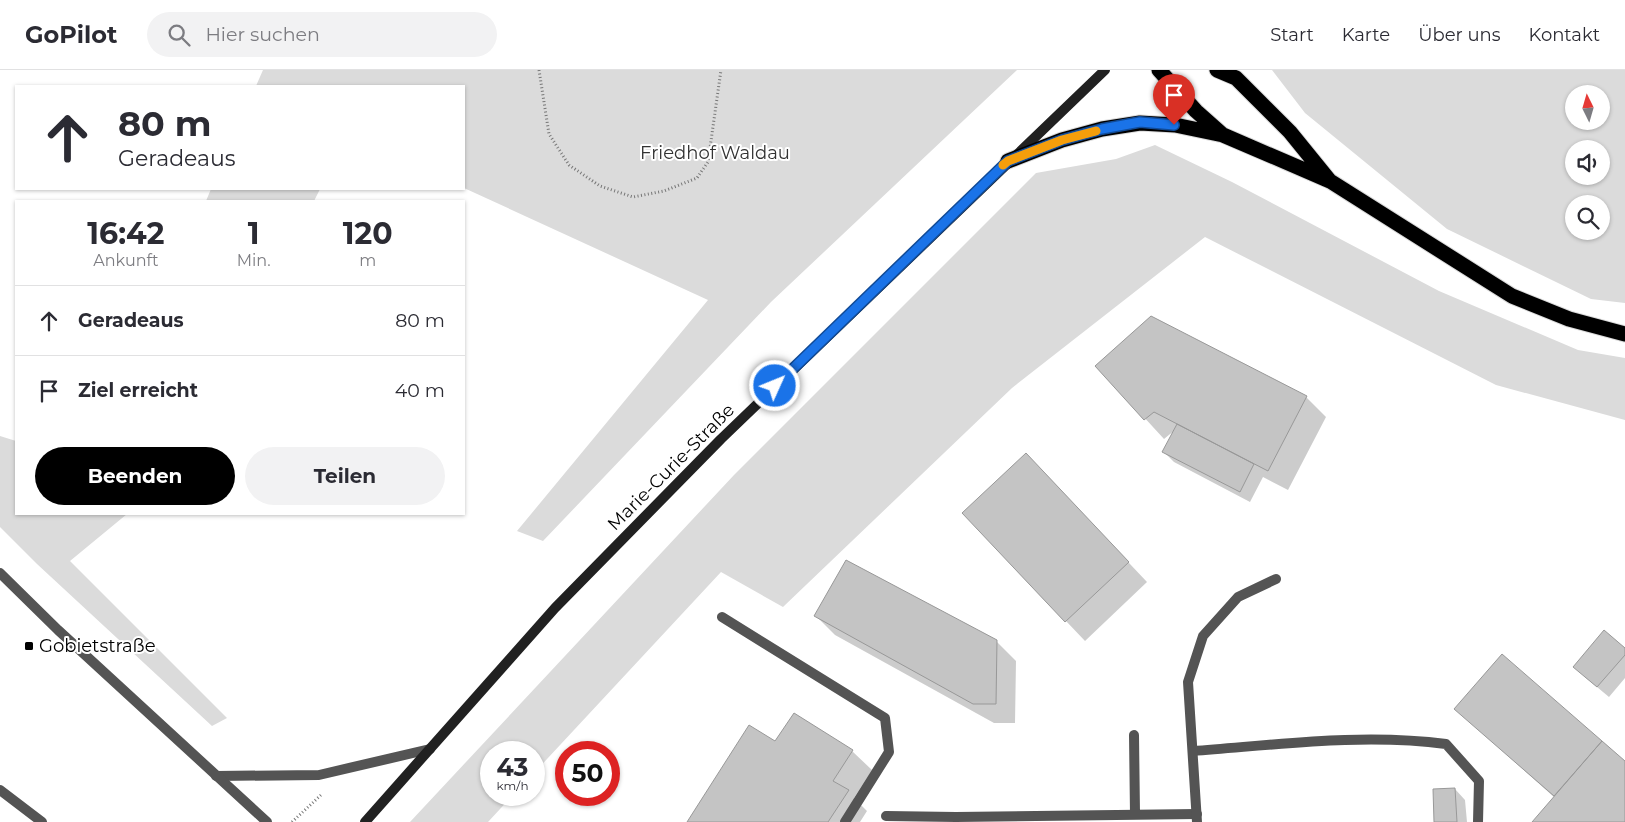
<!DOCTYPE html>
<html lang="de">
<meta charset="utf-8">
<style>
:root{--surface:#fff;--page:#f2f2f3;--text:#2b2b33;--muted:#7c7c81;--line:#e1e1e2;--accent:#000}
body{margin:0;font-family:Montserrat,sans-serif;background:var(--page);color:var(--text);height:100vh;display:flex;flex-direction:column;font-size:19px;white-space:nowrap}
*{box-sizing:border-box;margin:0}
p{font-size:16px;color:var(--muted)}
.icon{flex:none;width:28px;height:28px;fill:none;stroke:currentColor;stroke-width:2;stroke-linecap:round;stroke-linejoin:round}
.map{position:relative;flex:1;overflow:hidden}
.drawer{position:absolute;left:15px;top:130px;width:450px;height:315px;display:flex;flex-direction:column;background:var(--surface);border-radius:0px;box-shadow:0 1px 4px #0004}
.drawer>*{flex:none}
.guide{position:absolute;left:15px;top:15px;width:450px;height:105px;border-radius:0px;box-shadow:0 1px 4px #0004;background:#fff;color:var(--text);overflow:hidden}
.needle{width:32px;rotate:355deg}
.buttons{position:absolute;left:1565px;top:15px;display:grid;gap:10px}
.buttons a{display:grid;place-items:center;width:45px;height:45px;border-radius:50%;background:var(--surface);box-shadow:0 1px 4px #0004;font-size:25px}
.speed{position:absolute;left:480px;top:671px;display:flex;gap:10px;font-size:25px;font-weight:700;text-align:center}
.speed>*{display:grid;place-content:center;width:65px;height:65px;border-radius:50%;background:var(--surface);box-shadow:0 1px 4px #0004;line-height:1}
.speed small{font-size:12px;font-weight:400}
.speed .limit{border:8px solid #d22;background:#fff;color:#111}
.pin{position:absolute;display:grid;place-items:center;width:42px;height:42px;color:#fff;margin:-51px -21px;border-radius:50% 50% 50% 0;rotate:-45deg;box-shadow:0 0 5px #0007}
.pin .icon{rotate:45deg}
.me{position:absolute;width:55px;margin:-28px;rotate:46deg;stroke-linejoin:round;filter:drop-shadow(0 0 4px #0008)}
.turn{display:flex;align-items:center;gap:18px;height:105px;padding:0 20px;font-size:22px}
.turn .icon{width:65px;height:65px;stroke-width:2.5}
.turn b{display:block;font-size:35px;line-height:42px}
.eta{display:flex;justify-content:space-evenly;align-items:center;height:85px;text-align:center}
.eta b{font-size:30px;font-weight:700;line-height:35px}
.primary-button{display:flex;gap:10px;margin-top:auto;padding:10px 20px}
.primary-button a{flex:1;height:58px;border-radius:30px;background:var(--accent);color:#fff;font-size:20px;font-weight:700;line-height:58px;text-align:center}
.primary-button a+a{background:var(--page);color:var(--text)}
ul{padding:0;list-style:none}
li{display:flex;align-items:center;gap:15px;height:70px;padding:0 20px;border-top:1px solid var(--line)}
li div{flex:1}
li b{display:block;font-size:19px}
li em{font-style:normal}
header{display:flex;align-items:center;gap:30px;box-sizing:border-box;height:70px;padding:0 25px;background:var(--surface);border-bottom:1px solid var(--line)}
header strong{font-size:24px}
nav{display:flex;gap:28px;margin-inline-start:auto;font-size:18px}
.search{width:350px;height:45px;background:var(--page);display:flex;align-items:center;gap:12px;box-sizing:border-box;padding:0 18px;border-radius:28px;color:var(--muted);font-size:19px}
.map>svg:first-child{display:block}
</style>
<header>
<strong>GoPilot</strong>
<div class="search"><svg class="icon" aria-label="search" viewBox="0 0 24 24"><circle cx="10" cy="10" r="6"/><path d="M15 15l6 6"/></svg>Hier suchen</div>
<nav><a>Start</a><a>Karte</a><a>Über uns</a><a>Kontakt</a></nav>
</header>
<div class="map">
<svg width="1625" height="752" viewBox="0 0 1625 752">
<rect width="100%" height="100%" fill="#fff"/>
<!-- green -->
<path fill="#dbdbdb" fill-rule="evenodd" d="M263,0h754l-246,232 -228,239 -26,-10 191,-231 -244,-112v-102h-208z
M1272,0h353v233l-34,-4 -144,-70 -142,-116zM1574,24h27v27h-27zM1574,79h27v27h-27zM1574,134h27v27h-27z
M1155,75l77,37 207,109 139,59 47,8v62l-129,-35 -291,-148 -193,151 -229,219 -62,-35 -187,201v-21h-43v43h22l-25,27h-78l324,-347 302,-302 80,-14z
M211,119h109l-6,12h-108z
M0,366l16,5v73h111l-57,47 157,157 -15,8 -175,-162 -37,-37z"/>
<!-- shadow -->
<path fill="#0003" d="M1151,248l155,79 20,20 -38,73 -25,-13 -13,25 -76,-40 -10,-10 11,-22 -11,9 -67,-73z
M1045,404l102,108 -62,59 -19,-20z
M816,546l180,25 20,20 -1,62h-21l-159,-88z
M1625,579v29l-16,19 -24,-20z
M1502,586l123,106v60h-91l21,-24 -99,-89z
M776,673l76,8 20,19 -18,28 13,13 -7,11h-171z
M1455,719l10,11 2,22h-31z"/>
<!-- building -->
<path fill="#c4c4c4" stroke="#989898" d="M1151,246l156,80 -39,75 -114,-59 -10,8 -49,-54z
M1177,354l77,40 -14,28 -78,-40z
M1026,383l103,109 -64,60 -103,-109z
M846,490l151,80 -1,64h-23l-159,-88z
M1604,560l21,18v7l-28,32 -24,-20z
M1502,584l100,87 -48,55 -100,-87z
M794,643l59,37 -20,31 16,9 -21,32h-141l62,-97 26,16z
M1602,671l23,20v61h-93z
M1455,718l2,34h-23l-1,-33z"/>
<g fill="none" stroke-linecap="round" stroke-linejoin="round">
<!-- highway casing -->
<g stroke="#dbdbdb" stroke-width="17">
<path id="highway" d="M1159,0l37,41 27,24
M1217,0l19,8 54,54 39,48
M1008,91l54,-21 40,-11 38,-6 35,2 48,10 107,46 182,115 57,23 56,15"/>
</g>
<!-- path -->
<path stroke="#767676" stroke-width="3" stroke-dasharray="1 2.5" stroke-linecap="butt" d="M539,0l10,64 20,31 31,21 33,11 31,-6 33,-13 11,-16 13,-92
M292,752l29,-27"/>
<!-- lane -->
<path stroke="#545454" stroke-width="10" d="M722,547l163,101 4,34 -44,70
M1134,665l1,79
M1193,681c83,-6 169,-18 253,-7l33,37 -1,41
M216,706l103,-1 111,-26
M0,720l42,32
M886,746l70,1
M956,752v-5l241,-3"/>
<!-- street -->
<path stroke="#545454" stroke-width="10" d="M0,503l58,57 209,192
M1197,752l-9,-140 15,-46 35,-39 38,-18"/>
<!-- secondary -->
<path stroke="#212121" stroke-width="10" d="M365,752l190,-214 166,-169 384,-369"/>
<!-- highway -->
<use href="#highway" stroke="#000" stroke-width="15"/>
</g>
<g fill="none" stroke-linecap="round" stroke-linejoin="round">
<!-- route casing -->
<g stroke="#114b97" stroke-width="12">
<path id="route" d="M775,316l233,-225 54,-21 40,-11 38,-7 34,3"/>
</g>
<!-- route -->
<use href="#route" stroke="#1a73e8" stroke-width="9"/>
<!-- slow -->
<path stroke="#f59e0b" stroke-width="9" d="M1003,95l5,-4 54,-21 34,-9"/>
</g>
<!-- markers -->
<rect fill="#000" stroke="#fff" stroke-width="2" x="24" y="571" width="10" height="10" rx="2.5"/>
<g text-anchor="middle" stroke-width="4" stroke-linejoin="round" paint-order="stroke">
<!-- park labels -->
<g font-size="18" fill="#323232" stroke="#fff">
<text x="715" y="89">Friedhof Waldau</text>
</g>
<!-- street labels -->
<g font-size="18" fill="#000" stroke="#fff">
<text transform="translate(671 397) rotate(-45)" y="6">Marie-Curie-Straße</text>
</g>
<!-- poi labels -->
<g font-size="18" fill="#000" stroke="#fff" text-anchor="start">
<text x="39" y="582">Gobietstraße</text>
</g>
</g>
</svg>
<div class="buttons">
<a><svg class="needle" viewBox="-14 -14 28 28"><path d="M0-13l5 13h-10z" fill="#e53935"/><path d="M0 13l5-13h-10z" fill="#7c7c81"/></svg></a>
<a><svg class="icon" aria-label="sound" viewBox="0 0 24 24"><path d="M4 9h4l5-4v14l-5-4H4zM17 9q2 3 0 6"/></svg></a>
<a><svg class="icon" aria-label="search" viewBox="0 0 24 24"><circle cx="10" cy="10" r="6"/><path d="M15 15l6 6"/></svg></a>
</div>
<div class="speed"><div>43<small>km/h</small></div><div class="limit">50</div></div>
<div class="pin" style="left:1174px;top:55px;background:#d93025"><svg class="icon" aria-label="arrive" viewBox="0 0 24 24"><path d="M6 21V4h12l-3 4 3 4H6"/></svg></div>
<svg class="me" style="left:775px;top:316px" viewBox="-20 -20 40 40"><circle r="17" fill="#1a73e8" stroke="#fff" stroke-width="3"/><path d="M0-11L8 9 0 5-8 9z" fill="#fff"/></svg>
<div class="guide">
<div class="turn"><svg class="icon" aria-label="ahead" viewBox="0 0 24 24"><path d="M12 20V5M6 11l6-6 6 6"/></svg><div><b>80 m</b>Geradeaus</div></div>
</div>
<section class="drawer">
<div class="eta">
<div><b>16:42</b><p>Ankunft</p></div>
<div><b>1</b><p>Min.</p></div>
<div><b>120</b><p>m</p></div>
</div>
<ul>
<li><svg class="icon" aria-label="ahead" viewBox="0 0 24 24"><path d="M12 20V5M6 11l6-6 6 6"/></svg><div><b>Geradeaus</b></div><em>80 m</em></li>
<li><svg class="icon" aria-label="arrive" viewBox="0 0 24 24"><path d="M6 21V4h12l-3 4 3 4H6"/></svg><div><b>Ziel erreicht</b></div><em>40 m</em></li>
</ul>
<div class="primary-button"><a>Beenden</a><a>Teilen</a></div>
</section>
</div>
